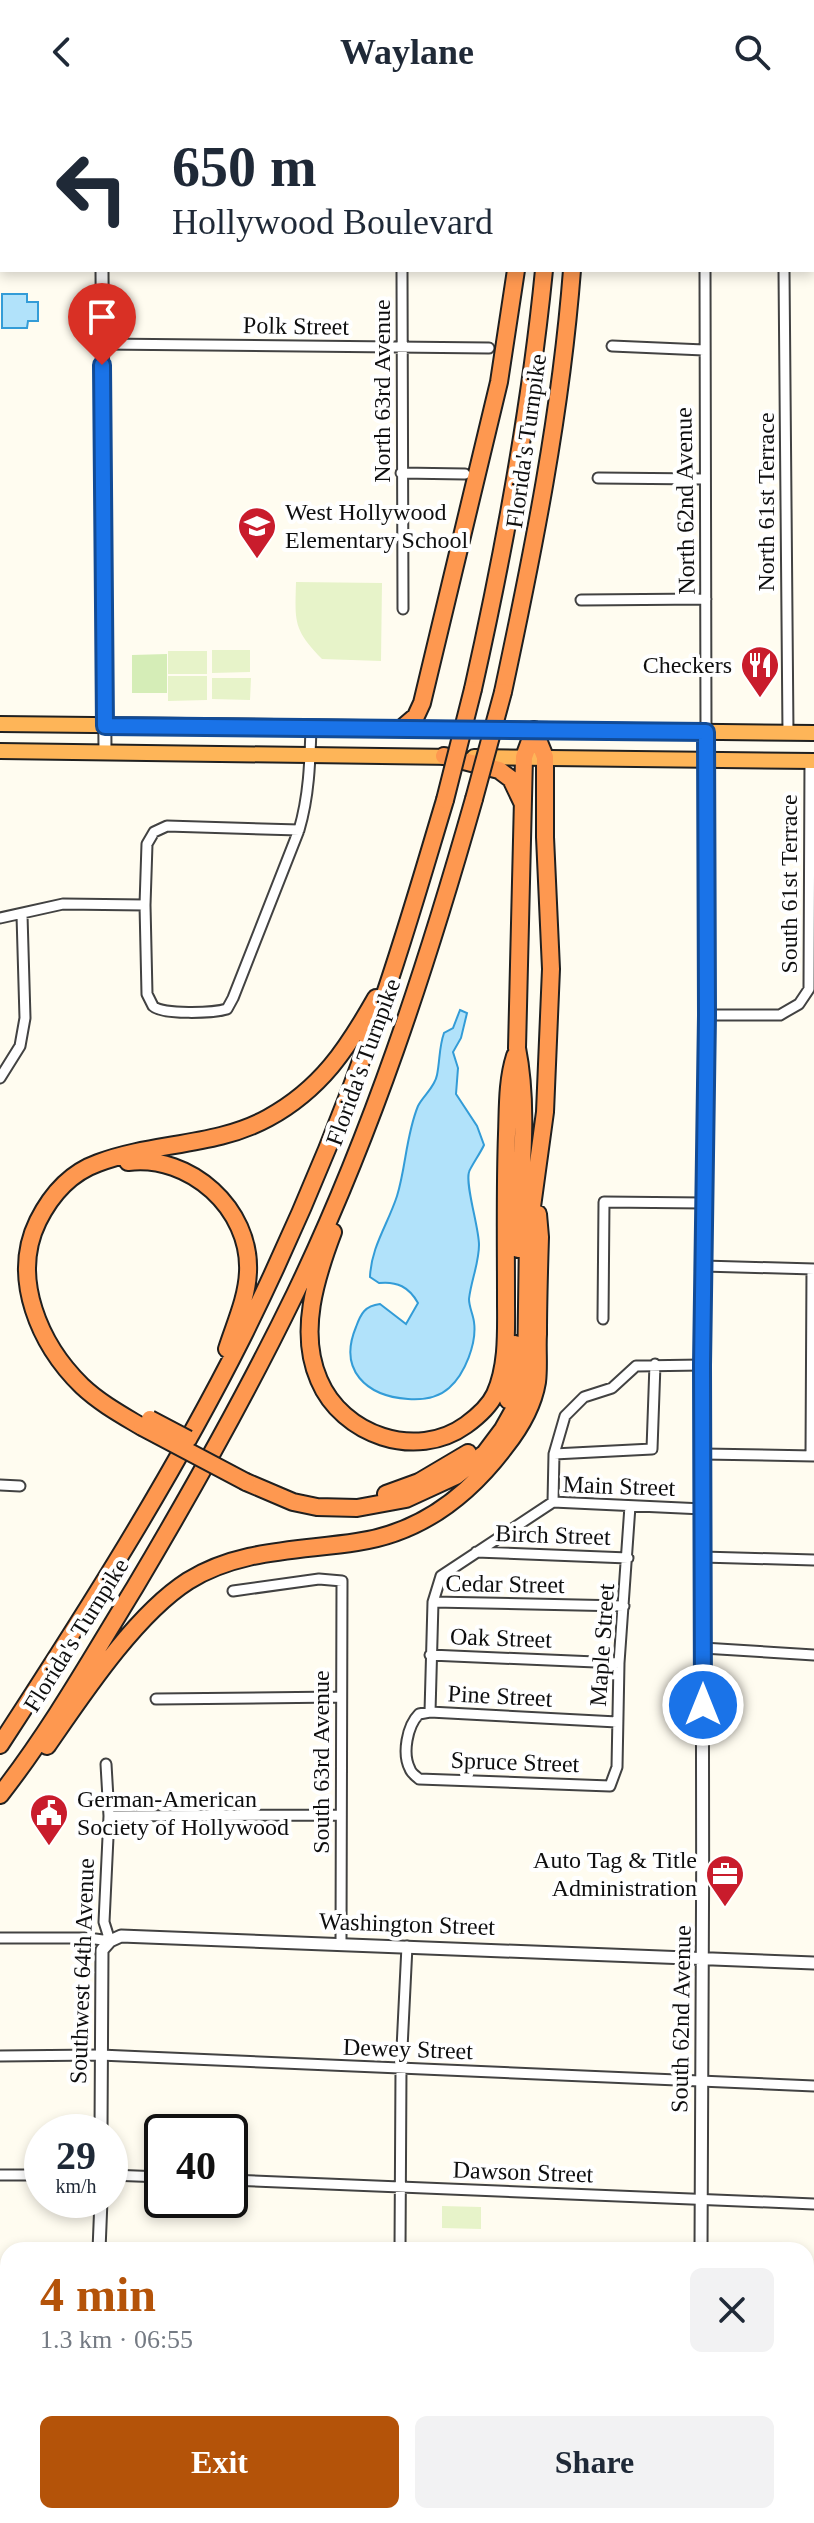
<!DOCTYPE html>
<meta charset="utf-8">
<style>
:root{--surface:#fff;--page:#f2f2f3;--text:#1f2937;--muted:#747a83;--accent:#b45309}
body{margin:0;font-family:Georgia,serif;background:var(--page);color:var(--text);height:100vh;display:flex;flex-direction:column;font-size:30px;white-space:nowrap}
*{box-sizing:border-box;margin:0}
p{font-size:26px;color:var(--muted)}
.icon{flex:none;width:44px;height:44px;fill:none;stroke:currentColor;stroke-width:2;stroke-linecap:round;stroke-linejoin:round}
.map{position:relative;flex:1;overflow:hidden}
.drawer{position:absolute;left:0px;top:2138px;width:814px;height:282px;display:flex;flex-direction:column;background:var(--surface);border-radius:24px 24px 0 0;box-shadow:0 4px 12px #0003}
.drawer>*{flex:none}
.top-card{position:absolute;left:0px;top:0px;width:814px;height:168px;box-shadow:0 4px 12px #0003;background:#fff;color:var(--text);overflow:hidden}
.speed{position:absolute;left:24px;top:2010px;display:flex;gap:16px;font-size:40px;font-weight:700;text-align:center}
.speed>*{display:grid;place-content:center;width:104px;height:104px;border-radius:50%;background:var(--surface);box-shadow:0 4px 12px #0003;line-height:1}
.speed small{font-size:20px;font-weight:400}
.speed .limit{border:4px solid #111;border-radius:12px;background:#fff;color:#111}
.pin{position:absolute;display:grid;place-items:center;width:68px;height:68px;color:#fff;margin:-82px -34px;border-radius:50% 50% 50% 0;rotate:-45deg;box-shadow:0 0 8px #0007}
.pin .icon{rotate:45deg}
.me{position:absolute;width:88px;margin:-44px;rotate:0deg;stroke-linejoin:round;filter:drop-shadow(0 0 6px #0008)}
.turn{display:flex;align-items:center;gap:28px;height:168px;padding:0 40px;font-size:36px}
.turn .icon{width:104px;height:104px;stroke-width:2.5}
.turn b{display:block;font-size:56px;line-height:68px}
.round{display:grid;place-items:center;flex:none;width:84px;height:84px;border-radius:12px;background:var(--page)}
.overview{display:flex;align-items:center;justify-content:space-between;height:136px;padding:0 40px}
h1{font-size:48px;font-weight:800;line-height:60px;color:var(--accent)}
.primary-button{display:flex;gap:16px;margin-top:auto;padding:16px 40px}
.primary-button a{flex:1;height:92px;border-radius:12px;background:var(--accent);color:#fff;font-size:32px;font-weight:800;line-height:92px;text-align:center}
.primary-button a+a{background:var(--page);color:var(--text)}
header{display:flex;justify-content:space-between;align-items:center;height:104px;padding:0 40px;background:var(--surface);font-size:36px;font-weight:800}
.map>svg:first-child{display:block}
</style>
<header><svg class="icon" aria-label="back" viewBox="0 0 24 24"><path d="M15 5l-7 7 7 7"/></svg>Waylane<svg class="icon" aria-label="search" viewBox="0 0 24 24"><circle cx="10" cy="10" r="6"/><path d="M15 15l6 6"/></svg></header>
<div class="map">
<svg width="814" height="2419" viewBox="0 0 814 2419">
<rect width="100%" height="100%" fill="#fffcf0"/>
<!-- green -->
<path fill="#d5edb7" d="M167,550v39h-35v-38z"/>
<!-- pitch -->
<path fill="#e7f3c9" d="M296,478l86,1 -1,78 -59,-2c-29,-30 -27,-37 -26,-77z
M212,546h38v22l-38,1z
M168,547h39v23h-39z
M168,572h39v24l-39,1z
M212,574h39l-1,22 -38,-1z
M442,2102l39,1v22l-39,-1z"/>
<!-- water -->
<path fill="#b1e2fa" stroke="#339cd7" stroke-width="2" d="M2,190h25v8h11v19h-10l-1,7h-25z
M460,906l7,3 -6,25 -8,14 5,16 -2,26 21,32 7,19c-3,7 -14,23 -15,27 -4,13 10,55 10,73 0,18 -8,36 -10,54 0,8 4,15 5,23 3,21 -9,52 -25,66 -11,10 -27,12 -41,11 -42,-3 -70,-29 -52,-72 5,-14 9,-21 24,-23l26,20 12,-21c-9,-16 -21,-22 -39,-20l-9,-6c1,-30 18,-53 27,-81 9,-29 9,-61 21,-90 5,-10 17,-19 19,-31 3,-15 2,-28 7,-42l9,-5z"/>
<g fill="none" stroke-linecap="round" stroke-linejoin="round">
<!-- minor casing -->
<g stroke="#424242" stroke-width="13">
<path id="minor" d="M400,0v2
M704,2v-2
M784,2v-2
M812,21h2
M402,166l1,339
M705,166l1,462
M784,166l4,463
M102,240l387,4
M612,242l92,4
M401,369l64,1
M598,374l106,1
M581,496l125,-1
M299,726l-132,-4 -13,6 -7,12 -2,61 2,89c1,2 5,10 6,12 9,9 61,7 74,3l6,-11 66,-168c10,-34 11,-67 12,-103
M0,814l63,-14 82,1
M707,911h73l19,-11 10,-15 1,-228
M0,974l20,-32 5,-28 -3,-103
M703,1162l111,3
M603,1215l1,-117 100,1
M554,1350l98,-5 3,-85
M703,1350l111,2
M811,1352l1,-187
M0,1381l20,1
M553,1398l1,-48 11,-38 19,-19 28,-9 24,-22 66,-1
M476,1448l152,6
M702,1453l112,3
M233,1487l86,-12 23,2 -1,362
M433,1498l191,4
M703,1544l111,7
M430,1551l189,8
M156,1595l184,-2
M430,1608l3,-110 8,-26 112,-74 150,7
M617,1618l-187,-10 -11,2c-12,12 -17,40 -9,55 1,4 6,7 9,10l191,7 7,-19 2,-104 11,-157
M109,1712l231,-1
M0,1834h88l22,3 -6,-19 5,-106 -3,-52
M0,1952l100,-1 714,31
M0,2071h42
M110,2071l52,2
M230,2076l584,24
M400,2146l1,-181 6,-123
M0,2189h8
M806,2218l8,1
M0,2307h8
M806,2337l8,1
M400,2412v7"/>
</g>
<!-- tertiary casing -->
<g stroke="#424242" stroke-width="15">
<path id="tertiary" d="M102,0v2
M102,166l3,482
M101,2028l1,-182 8,-9 11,-5 693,27
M99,2146l2,-50
M701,2146c3,-295 1,-590 1,-885 0,-211 8,-422 4,-633
M96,2419l1,-7
M701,2419v-7"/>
</g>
<!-- trunk casing -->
<g stroke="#202020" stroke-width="18">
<path id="trunk" d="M0,620l814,9
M0,647l454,6
M474,653l340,4"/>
</g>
<!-- motorway casing -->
<g stroke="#202020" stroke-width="20">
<path id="motorway" d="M529,2v-2
M555,2v-2
M583,2v-2
M473,585c31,-138 57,-277 71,-419
M503,588c30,-140 58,-279 69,-422
M402,624l14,-12 6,-13 77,-321 17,-112
M444,652l55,14 12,9 11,23
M128,1058c62,-8 123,47 120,110 -1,26 -13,52 -21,77
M333,1128c-17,45 -35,100 -14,148 23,55 97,81 147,45 11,-8 23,-18 29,-31 13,-29 11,-64 11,-95 0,-55 -1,-110 1,-165 1,-26 0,-53 8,-78
M518,1145c1,-66 12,-136 -1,-201l7,-291 10,-27
M508,1296l6,-26 1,-30
M142,1323c-20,-12 -42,-24 -60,-41 -42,-41 -72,-108 -44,-165 13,-26 32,-48 60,-58 55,-21 117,-16 170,-45 53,-29 79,-69 108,-120
M246,1378l47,20 24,5 40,1 49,-9 50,-23 29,-23 18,-24 14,-25 9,-27 2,-141 17,-124 6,-143 -6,-132v-80l-11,-27
M386,1390l33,-12 49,-29
M0,1641c86,-132 171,-266 242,-407 51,-103 96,-210 134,-318 26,-73 47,-147 69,-220
M47,1642c36,-52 88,-131 141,-165 51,-32 111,-30 169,-39 63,-9 111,-46 148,-95 15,-19 28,-41 32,-65 2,-15 0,-33 1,-48 0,-33 1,-65 2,-97l-2,-23
M0,1691c51,-65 92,-138 135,-208 57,-96 111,-192 160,-293 76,-158 131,-326 179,-495"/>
</g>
<!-- minor -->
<use href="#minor" stroke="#fff" stroke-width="9"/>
<!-- tertiary -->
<use href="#tertiary" stroke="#fff" stroke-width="11"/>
<!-- trunk -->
<use href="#trunk" stroke="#feb558" stroke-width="14"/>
<!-- motorway -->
<use href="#motorway" stroke="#fe9850" stroke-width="16"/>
<!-- motorway-bridge casing -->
<g stroke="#202020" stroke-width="20" stroke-linecap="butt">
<path id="motorway-bridge" d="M474,695l29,-107
M445,696l28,-111
M150,1315l38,20
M142,1323l104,55"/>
</g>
<!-- motorway-bridge -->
<use href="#motorway-bridge" stroke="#fe9850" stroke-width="16"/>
</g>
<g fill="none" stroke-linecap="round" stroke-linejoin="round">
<!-- route casing -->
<g stroke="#114b97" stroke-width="20">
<path id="route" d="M102,261l3,361 601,6 1,283 -5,350 1,340"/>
</g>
<!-- route -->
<use href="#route" stroke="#1a73e8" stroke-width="14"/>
</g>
<!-- icons -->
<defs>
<g id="school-pin" transform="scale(2)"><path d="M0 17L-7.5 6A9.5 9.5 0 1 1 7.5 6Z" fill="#c91c2c" stroke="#fff"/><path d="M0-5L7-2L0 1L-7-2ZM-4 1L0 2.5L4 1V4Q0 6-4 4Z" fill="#fff"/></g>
<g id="restaurant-pin" transform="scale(2)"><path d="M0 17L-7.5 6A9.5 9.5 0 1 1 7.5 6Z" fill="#c91c2c" stroke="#fff"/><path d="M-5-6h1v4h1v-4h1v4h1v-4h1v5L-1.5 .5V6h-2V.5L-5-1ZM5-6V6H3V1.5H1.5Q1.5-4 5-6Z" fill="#fff"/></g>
<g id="civic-pin" transform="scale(2)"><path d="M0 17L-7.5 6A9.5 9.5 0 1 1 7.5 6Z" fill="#c91c2c" stroke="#fff"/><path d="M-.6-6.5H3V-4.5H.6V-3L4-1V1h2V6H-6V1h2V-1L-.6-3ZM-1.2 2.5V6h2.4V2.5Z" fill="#fff"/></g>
<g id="office-pin" transform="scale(2)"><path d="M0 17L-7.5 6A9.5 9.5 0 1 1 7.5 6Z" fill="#c91c2c" stroke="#fff"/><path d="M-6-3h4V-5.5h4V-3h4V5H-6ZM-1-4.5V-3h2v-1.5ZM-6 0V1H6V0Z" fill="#fff"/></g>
</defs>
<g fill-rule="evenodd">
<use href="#school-pin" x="257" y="422"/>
<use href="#restaurant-pin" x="760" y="561"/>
<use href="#civic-pin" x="49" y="1709"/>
<use href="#office-pin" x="725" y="1770"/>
</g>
<g text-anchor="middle" stroke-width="8" stroke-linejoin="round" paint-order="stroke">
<!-- street labels -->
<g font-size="24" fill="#0f0f0f" stroke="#fff">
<text transform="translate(296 222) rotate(1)" y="8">Polk Street</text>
<text transform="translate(382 287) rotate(-90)" y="8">North 63rd Avenue</text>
<text transform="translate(526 337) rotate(-82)" y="8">Florida's Turnpike</text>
<text transform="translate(685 397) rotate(-91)" y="8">North 62nd Avenue</text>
<text transform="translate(766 398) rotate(-90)" y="8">North 61st Terrace</text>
<text transform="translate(789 780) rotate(-90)" y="8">South 61st Terrace</text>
<text transform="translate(363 958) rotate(-70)" y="8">Florida's Turnpike</text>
<text transform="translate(619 1382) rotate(2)" y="8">Main Street</text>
<text transform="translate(553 1431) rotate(2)" y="8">Birch Street</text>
<text transform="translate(505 1480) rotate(1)" y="8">Cedar Street</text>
<text transform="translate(76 1531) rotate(-58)" y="8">Florida's Turnpike</text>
<text transform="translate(501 1534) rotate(2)" y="8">Oak Street</text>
<text transform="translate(602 1541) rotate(-86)" y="8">Maple Street</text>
<text transform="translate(500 1592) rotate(3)" y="8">Pine Street</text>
<text transform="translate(321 1658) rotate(-90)" y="8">South 63rd Avenue</text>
<text transform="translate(515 1658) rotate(2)" y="8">Spruce Street</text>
<text transform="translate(407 1820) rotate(2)" y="8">Washington Street</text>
<text transform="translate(82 1867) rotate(-88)" y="8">Southwest 64th Avenue</text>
<text transform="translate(681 1915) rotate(-89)" y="8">South 62nd Avenue</text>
<text transform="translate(408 1945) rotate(2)" y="8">Dewey Street</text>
<text transform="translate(523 2068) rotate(2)" y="8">Dawson Street</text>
</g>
<!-- poi labels -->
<g font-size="24" fill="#0f0f0f" stroke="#fff" text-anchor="start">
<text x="285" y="416">West Hollywood<tspan x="285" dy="28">Elementary School</tspan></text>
<text x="732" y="569" text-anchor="end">Checkers</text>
<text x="77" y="1703">German-American<tspan x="77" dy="28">Society of Hollywood</tspan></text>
<text x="697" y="1764" text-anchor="end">Auto Tag &amp; Title<tspan x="697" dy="28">Administration</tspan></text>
</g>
</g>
</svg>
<div class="speed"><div>29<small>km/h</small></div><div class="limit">40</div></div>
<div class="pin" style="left:102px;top:261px;background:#d93025"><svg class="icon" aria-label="arrive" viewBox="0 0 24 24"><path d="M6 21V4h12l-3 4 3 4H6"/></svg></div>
<svg class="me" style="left:703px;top:1601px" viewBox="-20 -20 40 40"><circle r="17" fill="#1a73e8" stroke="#fff" stroke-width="3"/><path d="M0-11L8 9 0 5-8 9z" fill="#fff"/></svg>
<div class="top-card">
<div class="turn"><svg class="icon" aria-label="left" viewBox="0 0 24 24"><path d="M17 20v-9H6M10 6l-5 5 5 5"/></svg><div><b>650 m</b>Hollywood Boulevard</div></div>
</div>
<section class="drawer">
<div class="overview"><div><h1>4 min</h1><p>1.3 km · 06:55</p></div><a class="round"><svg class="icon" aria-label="close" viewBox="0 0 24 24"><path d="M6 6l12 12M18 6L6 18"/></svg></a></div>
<div class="primary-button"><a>Exit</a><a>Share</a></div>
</section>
</div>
